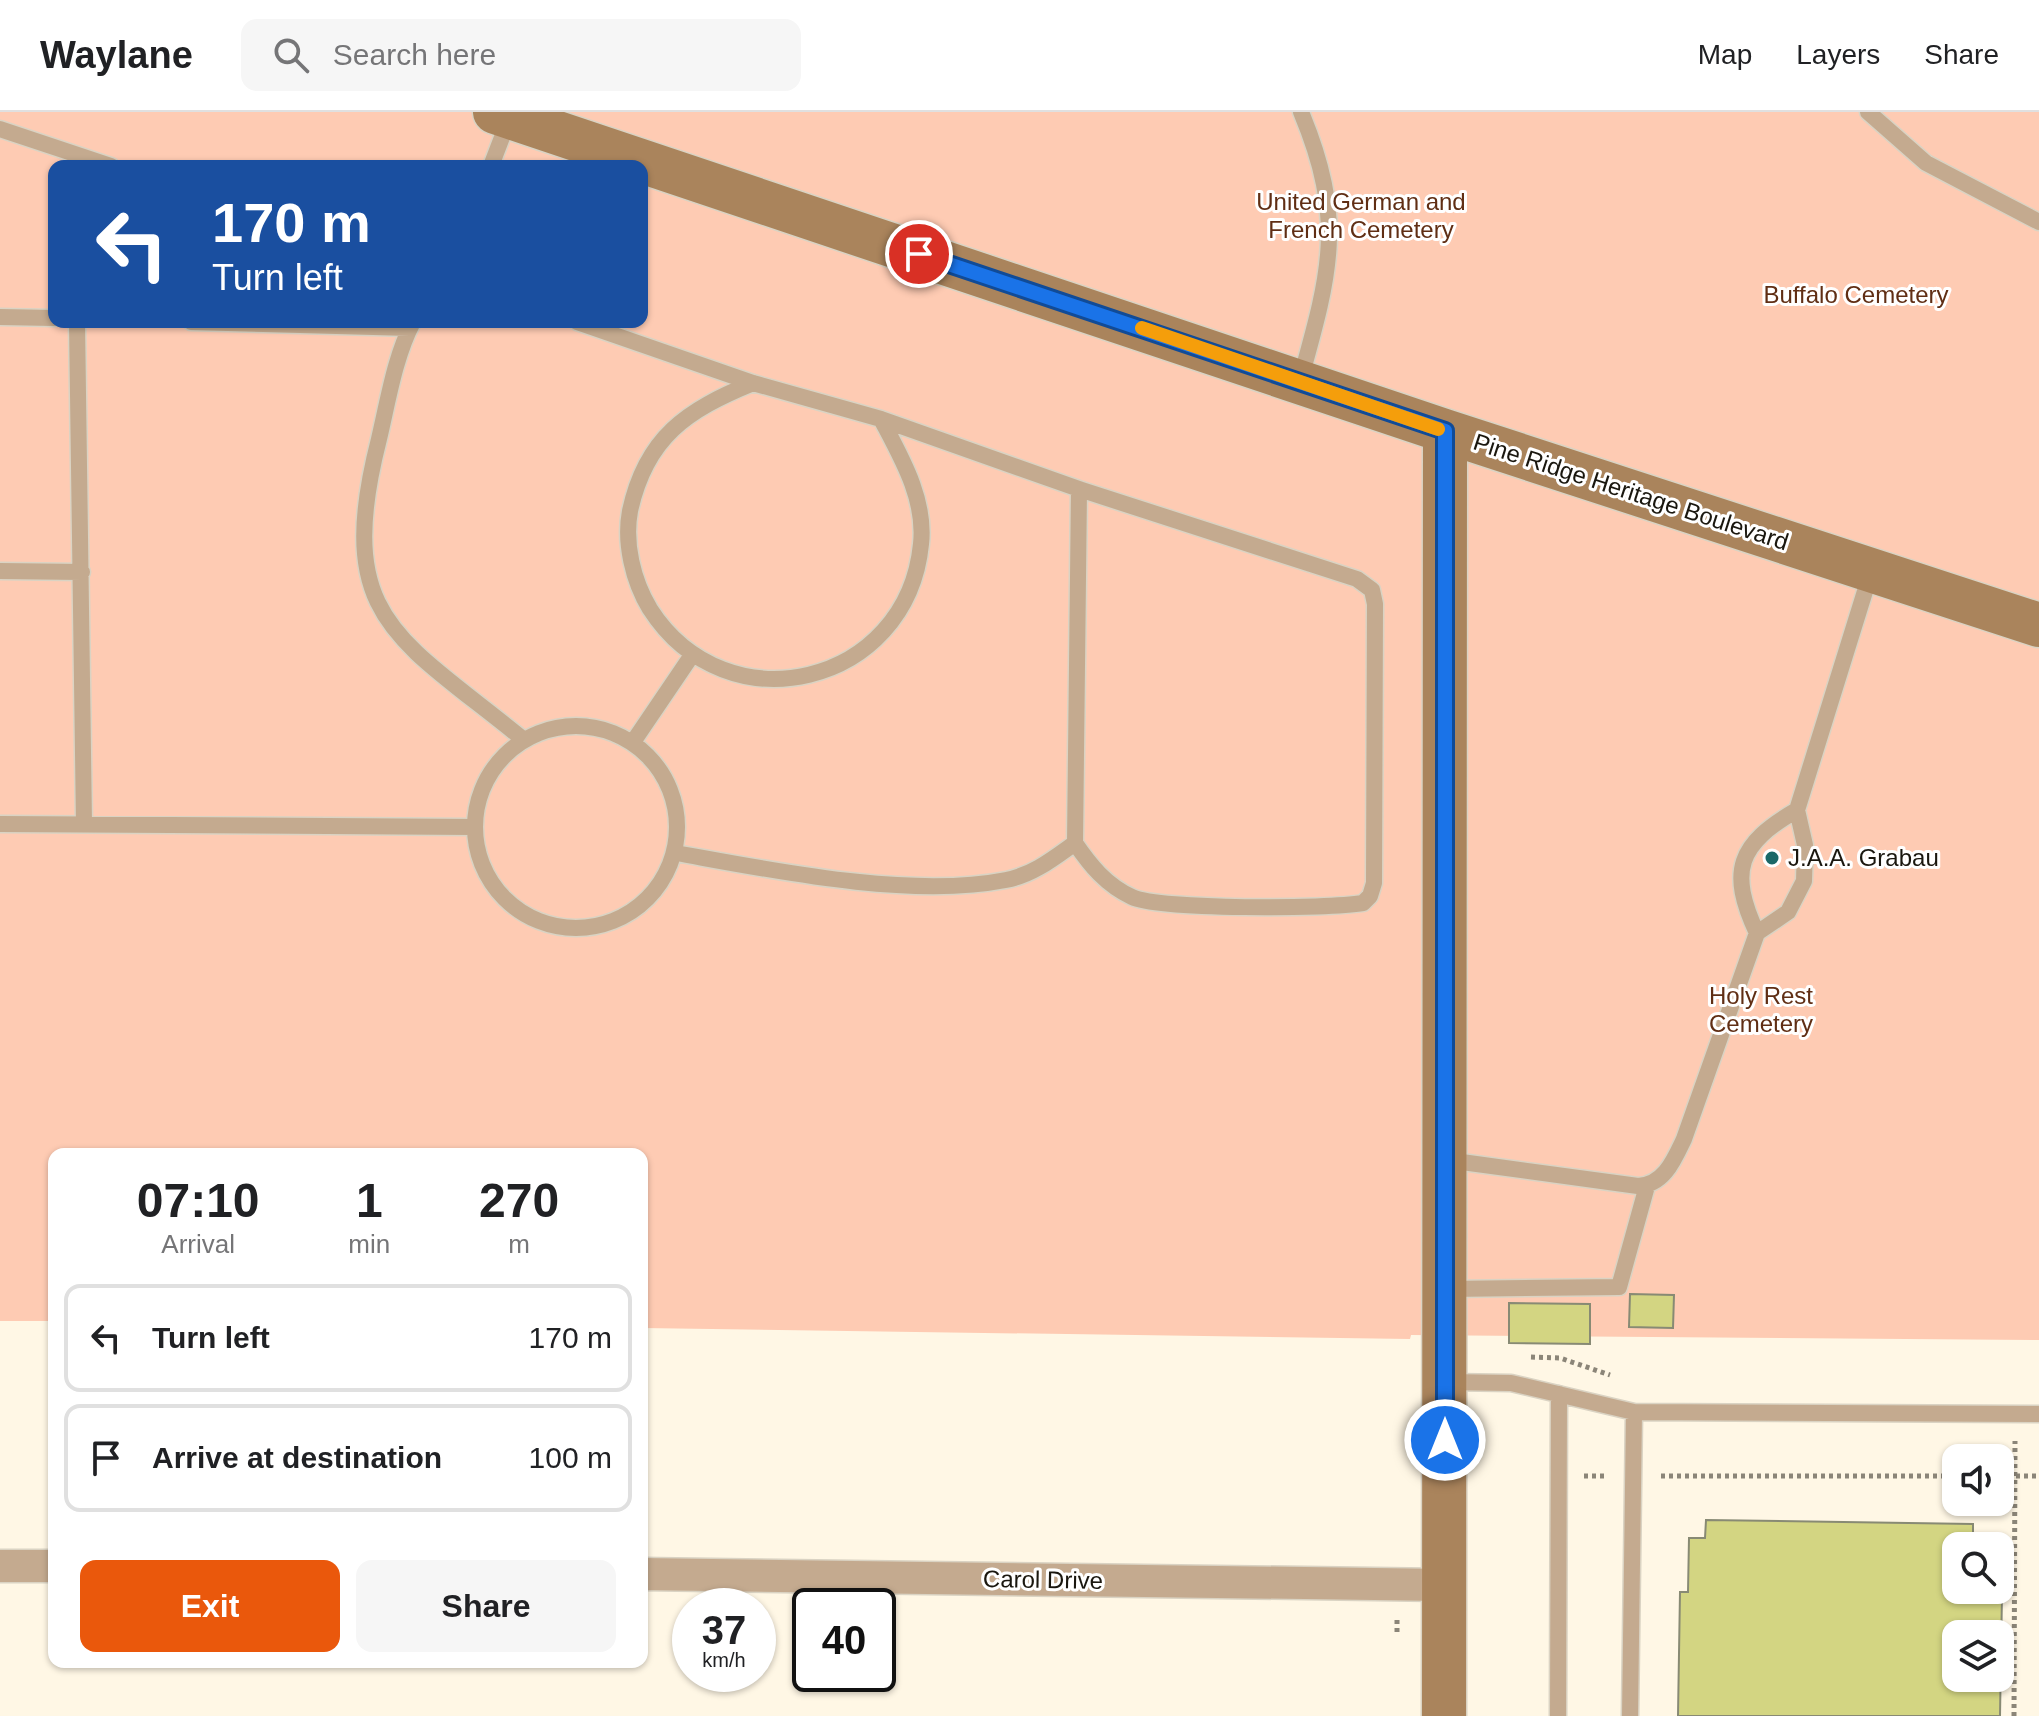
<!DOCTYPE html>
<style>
:root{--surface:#fff;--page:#f6f6f6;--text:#202124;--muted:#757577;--line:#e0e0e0;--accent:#ea580c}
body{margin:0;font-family:Helvetica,sans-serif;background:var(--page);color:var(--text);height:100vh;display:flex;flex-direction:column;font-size:30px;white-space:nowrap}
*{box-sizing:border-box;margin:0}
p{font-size:26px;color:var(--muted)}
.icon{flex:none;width:44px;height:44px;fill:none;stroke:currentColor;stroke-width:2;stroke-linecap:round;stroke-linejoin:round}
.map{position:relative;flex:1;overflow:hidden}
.sheet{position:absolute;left:48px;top:1036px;width:600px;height:520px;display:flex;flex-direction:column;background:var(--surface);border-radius:16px;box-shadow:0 2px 6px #0004}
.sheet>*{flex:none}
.guide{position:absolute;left:48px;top:48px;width:600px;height:168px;border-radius:16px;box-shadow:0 2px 6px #0004;background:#1a4fa0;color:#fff;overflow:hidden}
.tools{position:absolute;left:1942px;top:1332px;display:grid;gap:16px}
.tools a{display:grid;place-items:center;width:72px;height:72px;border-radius:16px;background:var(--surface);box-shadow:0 2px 6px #0004;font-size:40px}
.speed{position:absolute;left:672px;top:1476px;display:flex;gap:16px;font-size:40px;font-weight:700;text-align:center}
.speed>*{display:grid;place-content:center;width:104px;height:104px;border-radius:50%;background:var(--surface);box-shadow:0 2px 6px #0004;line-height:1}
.speed small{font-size:20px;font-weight:400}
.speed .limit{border:4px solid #111;border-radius:12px;background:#fff;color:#111}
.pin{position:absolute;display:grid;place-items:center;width:68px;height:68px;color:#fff;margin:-34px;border:4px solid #fff;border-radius:50%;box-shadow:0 2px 8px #0007}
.me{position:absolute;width:88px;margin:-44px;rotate:0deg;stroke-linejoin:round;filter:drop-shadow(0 0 6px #0008)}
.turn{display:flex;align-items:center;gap:28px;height:168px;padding:0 32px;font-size:36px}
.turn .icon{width:104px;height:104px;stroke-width:2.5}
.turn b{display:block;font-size:56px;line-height:68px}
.eta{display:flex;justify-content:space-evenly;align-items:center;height:136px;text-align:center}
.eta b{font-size:48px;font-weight:700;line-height:56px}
.action{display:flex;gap:16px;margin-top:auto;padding:16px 32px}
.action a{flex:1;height:92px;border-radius:16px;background:var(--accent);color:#fff;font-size:32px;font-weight:700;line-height:92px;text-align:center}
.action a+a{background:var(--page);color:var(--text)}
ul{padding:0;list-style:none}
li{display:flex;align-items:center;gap:24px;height:108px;margin:0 16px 12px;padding:0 16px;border:4px solid var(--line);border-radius:16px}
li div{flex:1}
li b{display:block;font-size:30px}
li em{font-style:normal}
header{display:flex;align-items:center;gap:48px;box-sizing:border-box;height:112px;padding:0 40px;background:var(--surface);border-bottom:2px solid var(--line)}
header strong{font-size:38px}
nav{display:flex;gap:44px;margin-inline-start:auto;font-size:28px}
.search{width:560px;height:72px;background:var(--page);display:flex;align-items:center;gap:20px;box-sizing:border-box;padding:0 28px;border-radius:16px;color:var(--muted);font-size:30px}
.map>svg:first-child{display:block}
</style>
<header>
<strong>Waylane</strong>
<div class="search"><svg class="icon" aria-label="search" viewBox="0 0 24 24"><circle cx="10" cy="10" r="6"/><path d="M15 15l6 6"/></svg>Search here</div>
<nav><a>Map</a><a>Layers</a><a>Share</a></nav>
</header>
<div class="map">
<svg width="2039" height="1604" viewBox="0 0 2039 1604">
<rect width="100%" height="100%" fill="#fff7e5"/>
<!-- green -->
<path fill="#fecbb3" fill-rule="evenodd" d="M0,0h2039v1228l-628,-5 -1,4 -768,-11v-174h-588v167h-54zM54,54h588v156h-588z"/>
<!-- building -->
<path fill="#d3d582" stroke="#888a74" stroke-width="2" fill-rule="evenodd" d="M1630,1182l44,1 -1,33 -44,-1z
M1509,1191l81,1v40l-81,-1z
M1706,1408l267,4v15h18v7h-35v44l46,4 -2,122h-322l2,-124h8l1,-54h16zM1956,1522h44v44h-44z"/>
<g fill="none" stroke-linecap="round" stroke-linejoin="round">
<!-- lane casing -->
<g stroke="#dad3c3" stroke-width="19">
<path id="lane" d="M1868,0l58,51 113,59
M0,17l111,37
M491,54l18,-47
M0,205l54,1
M77,210l7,502
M191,210l219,6
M413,210c-18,34 -25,79 -34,117 -46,180 19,198 145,301
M577,210l176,61 128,36 198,70 278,90 15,11 3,14 -1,279 -4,13 -7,7c-35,6 -203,7 -231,-6 -26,-12 -42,-32 -57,-54 -21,15 -42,32 -69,37 -96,19 -235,-10 -330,-27
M1300,269c30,-108 46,-161 1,-269
M753,271c-66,27 -107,54 -123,128 -6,32 3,70 20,98 77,120 257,77 271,-65 5,-45 -20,-87 -40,-125
M0,459l82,1
M475 715a101 101 0 1 1 202 0a101 101 0 1 1-202 0Z
M633,630l59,-87
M0,712l474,3
M1075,731l4,-354
M1757,821c-29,-62 -19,-89 40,-123l74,-238
M1447,1048l191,26c26,-1 36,-26 46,-47l73,-206 31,-21 16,-31 1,-36 -8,-35
M1447,1177l172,-2 28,-101
M1447,1270l64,1 123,29 405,2
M1558,1604l1,-322
M1630,1604l4,-304"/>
</g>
<!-- street casing -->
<g stroke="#dad3c3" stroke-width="35">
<path id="street" d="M0,1454h54
M642,1462l802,11"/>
</g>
<!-- secondary casing -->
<g stroke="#dad3c3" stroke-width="47">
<path id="secondary" d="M495,0l950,319 594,194
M1444,1604l1,-1285"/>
</g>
<!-- path -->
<path stroke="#8b8578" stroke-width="5" stroke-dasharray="4 4" stroke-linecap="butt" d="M1531,1245l29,1 50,17
M1584,1364h22
M1661,1364h295
M2000,1364h39
M1397,1508v13
M2014,1604l1,-275"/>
<!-- lane -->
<use href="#lane" stroke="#c4aa8f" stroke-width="16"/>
<!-- street -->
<use href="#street" stroke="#c4aa8f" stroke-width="32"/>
<!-- secondary -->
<use href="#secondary" stroke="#aa845c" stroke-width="44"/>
</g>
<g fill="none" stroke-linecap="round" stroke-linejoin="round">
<!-- route casing -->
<g stroke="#114b97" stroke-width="20">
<path id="route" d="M919,142l526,177v1009"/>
</g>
<!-- route -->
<use href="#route" stroke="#1a73e8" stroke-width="14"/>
<!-- slow -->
<path stroke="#f59e0b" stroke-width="14" d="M1142,216l296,101"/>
</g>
<!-- markers -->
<circle fill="#1b6868" stroke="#fff" stroke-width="3" cx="1772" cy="746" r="8"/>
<g text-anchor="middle" stroke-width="6" stroke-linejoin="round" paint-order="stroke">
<!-- park labels -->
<g font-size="24" fill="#602e14" stroke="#fff">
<text x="1361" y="98">United German and<tspan x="1361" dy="28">French Cemetery</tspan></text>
<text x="1856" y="191">Buffalo Cemetery</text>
<text x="1761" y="892">Holy Rest<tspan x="1761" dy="28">Cemetery</tspan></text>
</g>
<!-- street labels -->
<g font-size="24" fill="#1a170f" stroke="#fff">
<text transform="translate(1631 380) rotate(18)" y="8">Pine Ridge Heritage Boulevard</text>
<text transform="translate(1043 1468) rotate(1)" y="8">Carol Drive</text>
</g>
<!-- poi labels -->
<g font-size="24" fill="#1a170f" stroke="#fff" text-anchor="start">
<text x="1788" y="754">J.A.A. Grabau</text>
</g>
</g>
</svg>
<div class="tools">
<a><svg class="icon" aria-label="sound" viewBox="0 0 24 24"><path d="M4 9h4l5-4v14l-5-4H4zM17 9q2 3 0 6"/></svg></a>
<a><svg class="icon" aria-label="search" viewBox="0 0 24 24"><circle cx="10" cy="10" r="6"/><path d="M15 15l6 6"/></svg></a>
<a><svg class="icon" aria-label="layers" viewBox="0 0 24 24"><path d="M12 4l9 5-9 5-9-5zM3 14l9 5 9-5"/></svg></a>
</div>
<div class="speed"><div>37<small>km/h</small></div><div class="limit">40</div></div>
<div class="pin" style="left:919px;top:142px;background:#d93025"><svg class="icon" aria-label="arrive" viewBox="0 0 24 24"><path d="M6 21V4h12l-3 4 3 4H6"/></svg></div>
<svg class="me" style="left:1445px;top:1328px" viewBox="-20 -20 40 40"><circle r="17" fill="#1a73e8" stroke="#fff" stroke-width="3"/><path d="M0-11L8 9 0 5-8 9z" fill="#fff"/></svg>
<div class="guide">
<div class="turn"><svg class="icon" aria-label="left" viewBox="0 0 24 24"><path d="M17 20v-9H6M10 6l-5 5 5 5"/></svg><div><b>170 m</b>Turn left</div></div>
</div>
<section class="sheet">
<div class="eta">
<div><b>07:10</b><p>Arrival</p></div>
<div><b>1</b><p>min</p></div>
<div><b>270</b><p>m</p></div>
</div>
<ul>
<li><svg class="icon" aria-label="left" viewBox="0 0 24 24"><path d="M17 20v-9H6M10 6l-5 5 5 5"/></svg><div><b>Turn left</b></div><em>170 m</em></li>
<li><svg class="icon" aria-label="arrive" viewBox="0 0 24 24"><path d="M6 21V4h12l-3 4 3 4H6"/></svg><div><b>Arrive at destination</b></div><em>100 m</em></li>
</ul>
<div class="action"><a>Exit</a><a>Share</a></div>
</section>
</div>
